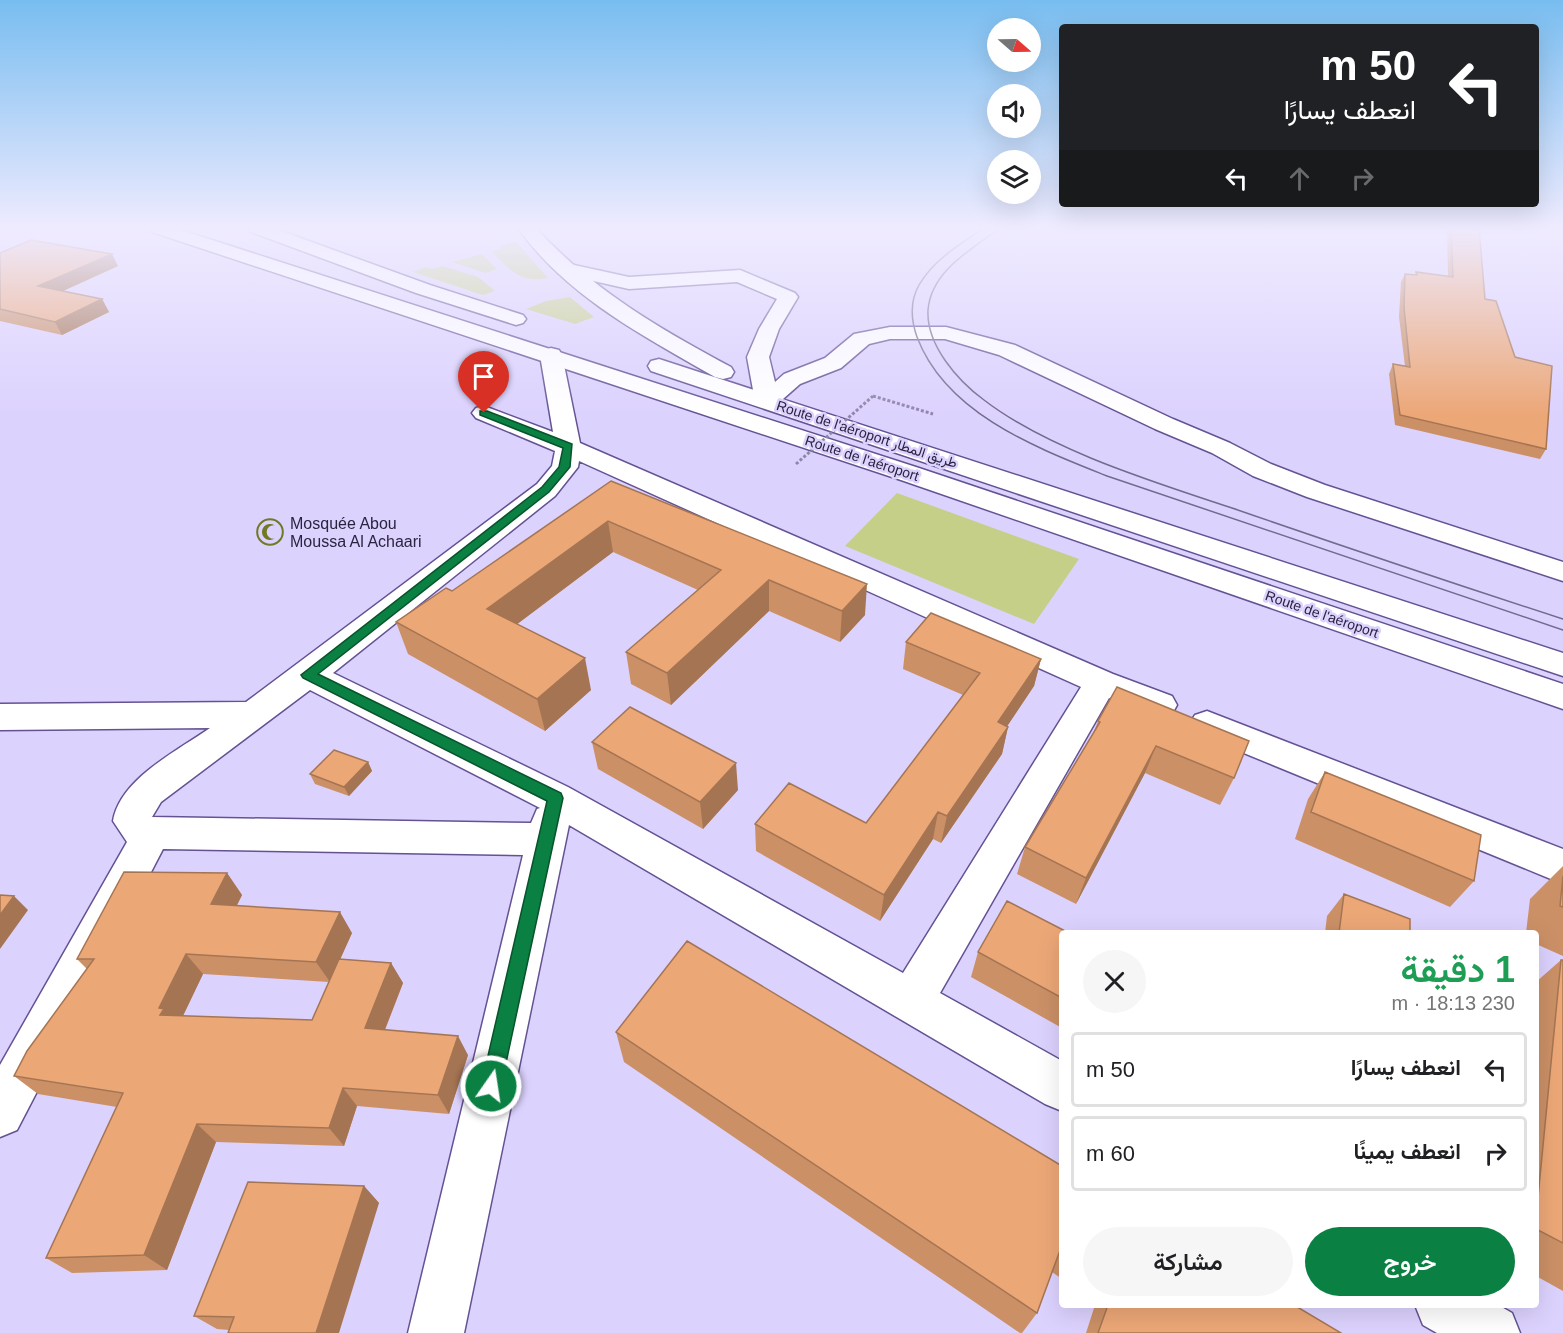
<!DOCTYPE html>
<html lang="ar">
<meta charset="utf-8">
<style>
:root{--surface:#fff;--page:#f6f6f6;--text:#202124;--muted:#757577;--line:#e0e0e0;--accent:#0b8043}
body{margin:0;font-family:Helvetica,Vazirmatn,sans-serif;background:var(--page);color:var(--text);direction:rtl;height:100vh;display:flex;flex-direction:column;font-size:22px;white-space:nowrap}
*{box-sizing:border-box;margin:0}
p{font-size:20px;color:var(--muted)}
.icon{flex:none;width:33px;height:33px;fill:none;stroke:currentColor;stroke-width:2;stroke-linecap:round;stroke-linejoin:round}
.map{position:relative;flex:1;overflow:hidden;direction:ltr}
.side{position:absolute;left:1059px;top:930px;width:480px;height:378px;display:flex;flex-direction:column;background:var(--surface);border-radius:6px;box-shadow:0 6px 24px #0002;direction:rtl}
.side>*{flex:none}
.guide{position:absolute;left:1059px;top:24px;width:480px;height:183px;border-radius:6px;box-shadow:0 6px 24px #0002;direction:rtl;background:#202124;color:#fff;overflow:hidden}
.needle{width:39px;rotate:110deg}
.buttons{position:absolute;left:987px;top:18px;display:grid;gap:12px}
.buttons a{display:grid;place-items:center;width:54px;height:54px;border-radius:50%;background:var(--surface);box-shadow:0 6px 24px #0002;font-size:30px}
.pin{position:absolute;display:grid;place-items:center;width:51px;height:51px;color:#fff;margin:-62px -26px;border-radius:50% 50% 50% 0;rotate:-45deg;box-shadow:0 0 6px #0007}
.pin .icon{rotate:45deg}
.me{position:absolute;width:66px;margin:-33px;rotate:13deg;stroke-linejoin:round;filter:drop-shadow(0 0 4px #0008)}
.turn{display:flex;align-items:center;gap:21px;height:126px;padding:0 24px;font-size:27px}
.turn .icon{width:78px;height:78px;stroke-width:2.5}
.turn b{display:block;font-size:42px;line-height:51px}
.lanes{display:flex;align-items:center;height:57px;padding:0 24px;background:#0003;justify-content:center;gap:30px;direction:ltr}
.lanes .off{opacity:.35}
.round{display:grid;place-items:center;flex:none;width:63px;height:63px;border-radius:32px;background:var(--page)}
.overview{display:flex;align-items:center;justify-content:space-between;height:102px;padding:0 24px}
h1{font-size:36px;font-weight:600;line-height:45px;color:#1e9e55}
.primary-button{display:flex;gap:12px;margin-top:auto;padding:12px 24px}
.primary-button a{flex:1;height:69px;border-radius:36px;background:var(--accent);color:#fff;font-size:24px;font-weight:600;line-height:69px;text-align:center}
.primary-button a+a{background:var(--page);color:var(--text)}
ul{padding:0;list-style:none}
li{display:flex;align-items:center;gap:18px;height:75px;margin:0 12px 9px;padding:0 12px;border:3px solid var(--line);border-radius:6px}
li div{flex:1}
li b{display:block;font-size:22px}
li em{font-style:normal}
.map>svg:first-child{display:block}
</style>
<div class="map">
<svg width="1563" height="1333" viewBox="0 0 1563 1333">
<rect width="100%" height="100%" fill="#dcd2fe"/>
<!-- green -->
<path fill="#c5cf88" d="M516,242l32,36c-29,5 -38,-8 -57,-27l11,-2 -3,-3z
M482,254l15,15 -11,4 -34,-11z
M443,266l35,11 17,14 -12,4 -70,-23 13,-5 7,2z
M570,297l24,20 -19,7 -49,-15 20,-8z
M897,493l182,66 -45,65 -189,-78z"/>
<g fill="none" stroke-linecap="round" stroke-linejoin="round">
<!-- minor casing -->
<g stroke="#645293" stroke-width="3">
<path id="minor" d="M565,263l64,14 111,-7 55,23 3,4 -19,32 -10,28 6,25 9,-8 41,-16 29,-24 36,-7h56l69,18 158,74 57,24 41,21 54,21 238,77v19l-256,-84 -54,-21 -41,-23 -57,-24 -156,-74 -54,-16h-55l-21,5 -28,24 -41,16 -25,22 -8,2 -8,-2 -4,-5 -8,-44 12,-28 18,-30 -40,-17 -108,7 -71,-16 -2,-4 2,-4z
M551,348l8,2 3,5 18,88 533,231 59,22 5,9 -5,9 -12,3 -51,-19 -169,295 122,68v50l-17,-7 -476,-279 -105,508h-56l115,-478 -360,-6 -146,281 -17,7v-72l127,-223 -14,-21c7,-42 64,-70 97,-93l-210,2v-26l246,-2 291,-218 15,-18 3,-15 -79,-33 -4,-5 4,-5 8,-2 69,26 -13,-77 3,-5zM579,461l502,226 -178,286 -335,-186 -235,-114 222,-177 23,-29zM310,690l230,118 -3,1 -6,14 -379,-6 9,-15z
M1207,711l356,138v35l-368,-151 -6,-9 6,-9z
M1415,1305h83l14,8 8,20h-83l-14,-8z"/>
</g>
<!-- highway casing -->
<g stroke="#645293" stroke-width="3">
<path id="highway" d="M149,228h26l744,240 644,216v25l-662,-229 -749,-248z
M248,228h25l157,57 93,30 3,4 -3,4 -7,2 -100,-32 -165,-61z
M518,228h18c55,61 124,101 195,139l3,5 -3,5 -8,2 -8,-2c-70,-40 -149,-81 -197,-149z
M659,359l904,294v23l-912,-305 -3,-5 3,-5z"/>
</g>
<!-- path -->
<path stroke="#8f86ab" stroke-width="3" stroke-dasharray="3 2" stroke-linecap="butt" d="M873,396l60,18"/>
<!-- minor -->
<use href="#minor" fill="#fff" fill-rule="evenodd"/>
<!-- highway -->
<use href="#highway" fill="#fff" fill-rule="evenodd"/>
<!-- tram -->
<path stroke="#736a8d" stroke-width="1.5" d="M984,228c-23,16 -50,31 -65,57 -9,16 -8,35 -2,52 29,77 120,111 190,139l456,154
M1000,228c-28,21 -69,43 -72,82 -2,35 30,71 56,90 65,50 170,82 248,108 110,38 220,75 331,111"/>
<!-- path-bridge -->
<path stroke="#8f86ab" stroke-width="3" stroke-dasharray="3 2" stroke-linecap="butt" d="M796,464l77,-68"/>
</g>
<!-- wall -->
<path fill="#cb9066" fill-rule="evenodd" d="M1447,228h32l6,71 61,150 -6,10 -145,-34 -6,-51 4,-10 12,2 -6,-49 2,-35 4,-8 10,1 1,-3 32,4z
M0,253l118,13 -55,25 39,8 7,13 -47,23 -62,-14z
M611,481l254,134 -25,27 -71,-31 -98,94 -40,-21 -5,-32 72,-62 -85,-38 -96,72 74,66 -46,41 -137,-77 -12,-32 56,-31z
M906,642l135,17 -7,27 -27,40 1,1 -6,27 -61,89 -8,-4 -53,82 -124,-70 -1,-27 111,-1 97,-128 -60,-26z
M1098,721l136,57 -14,27 -75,-32 -69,131 -59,-30 8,-27 68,-113z
M592,742l146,48 -35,39 -105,-60z
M368,762l4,9 -23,25 -34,-12 -5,-10z
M1325,772l149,109 -24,26 -155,-68 13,-40z
M1563,866v90l-27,-12v-11h-10l4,-34z
M227,873l15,22 -5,10 115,28 -12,26 51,4 12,20 -18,47 83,25 -19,59 -92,-8 -13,40 -128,-4 -49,128 -95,3 -26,-15 71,-151 -79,-13 -24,-18 73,-107 -10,-10zM203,974l126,8 -17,38 -129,-4z
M1344,894l66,39h-85l2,-17z
M1062,933v95l-91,-51 7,-25z
M1561,960h2v331l-27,-15v-294z
M616,1032l446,134v113l-10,-7 -15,41 -15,20h-2l-396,-271z
M364,1186l15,17 -150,127 -12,-1 -23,-13z
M1095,1305h199l47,28h-255z"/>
<!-- shaded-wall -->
<path fill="#a57553" d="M112,254l6,12 -73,33 -7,-13z
M102,299l7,13 -47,23 -7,-13z
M608,521l5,31 -117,88 -9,-31z
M769,580v31l-98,94 -4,-32z
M867,584l-2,31 -25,27 2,-31z
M585,658l6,32 -46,41 -8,-32z
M1041,659l-7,27 -42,63 6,-27z
M1008,727l-6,27 -61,89 6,-27z
M1156,746l-11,27 -69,131 10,-26z
M368,762l4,9 -23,25 -5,-9z
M736,763l2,27 -35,39 -3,-27z
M938,812l-5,27 -53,82 4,-26z
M227,873l15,22 -15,30 -16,-21z
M14,896l14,14 -28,39v-34z
M340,912l12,21 -22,49 -14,-20z
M186,954l17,20 -24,50 -19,-9 -1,-7z
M391,963l12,20 -25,64 -13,-19z
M458,1036l10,19 -19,59 -11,-19z
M343,1088l14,18 -13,40 -15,-18z
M197,1124l19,18 -49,128 -23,-15z
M364,1186l15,17 -40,130h-23z"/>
<!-- building -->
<path fill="#eca777" stroke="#a57553" stroke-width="1.5" d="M1451,228h28l6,71 11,2 19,56 37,9 -6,83 -146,-34 -7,-51 17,3 -6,-59 1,-34 12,1 -1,-3 37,5z
M31,240l81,14 -74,32 64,13 -47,23 -55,-13v-56z
M611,481l256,103 -25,27 -73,-31 -102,93 -41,-21 95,-82 -113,-49 -121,88 98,49 -48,41 -141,-77 50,-34 6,3z
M931,613l110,46 -43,63 10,5 -61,89 -9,-4 -54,83 -129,-71 34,-41 77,40 114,-150 -74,-31z
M1117,687l132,54 -15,37 -78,-32 -70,132 -61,-31 75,-125 -2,-1z
M630,707l106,56 -36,39 -108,-60z
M334,750l34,12 -24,25 -34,-13z
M1325,772l156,63 -7,46 -163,-69z
M124,872l103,1 -16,31 129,8 -24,50 -130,-8 -27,54 5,1 -4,6 152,5 27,-61 52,4 -26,65 93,8 -20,59 -95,-7 -14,40 -132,-4 -53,131 -98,3 77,-165 -109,-17 13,-25 67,-92h-17z
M1563,876v31l-3,-1z
M1344,894l66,25v14h-71z
M0,895l14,1 -14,19z
M1007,901l62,32h-7v65l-84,-46z
M687,941l375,225v79l-25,68 -421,-281z
M1561,960h2v283l-27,-14v-11z
M248,1182l116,4 -48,147h-88l6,-16 -40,-1z
M1108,1305h186l47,28h-243z"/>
<!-- sky -->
<linearGradient id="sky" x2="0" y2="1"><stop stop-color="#78bdf0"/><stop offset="0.55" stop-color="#efebff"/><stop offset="1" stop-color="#efebff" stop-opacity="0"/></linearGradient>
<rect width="1563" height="415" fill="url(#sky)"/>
<!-- route -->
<path fill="#0b8043" stroke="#07532c" stroke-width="1.5" d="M480,411h7l85,33 -2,23 -21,25 -231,182 243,119 2,5 -62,288 -3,7 -7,3 -7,-3 -3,-7 66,-285 -244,-123 -2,-3 241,-188 17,-20 4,-19 -83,-33z"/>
<!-- icons -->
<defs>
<g id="mosque-ring" transform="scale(1.35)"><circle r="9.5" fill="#dcd2fe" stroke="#707924" stroke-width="1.5"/><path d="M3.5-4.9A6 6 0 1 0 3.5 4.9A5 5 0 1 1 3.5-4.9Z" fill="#707924"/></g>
</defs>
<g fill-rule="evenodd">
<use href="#mosque-ring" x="270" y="532"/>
</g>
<g text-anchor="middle" stroke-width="5" stroke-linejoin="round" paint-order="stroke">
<!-- far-street labels -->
<g font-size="14" fill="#2b233f" stroke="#dcd2fe">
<text transform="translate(867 434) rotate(18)" y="5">Route de l'aéroport طريق المطار</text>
<text transform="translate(862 458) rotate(18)" y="5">Route de l'aéroport</text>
<text transform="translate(1322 614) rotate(19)" y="5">Route de l'aéroport</text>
</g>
<!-- poi labels -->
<g font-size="16" fill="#2b233f" stroke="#dcd2fe" text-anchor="start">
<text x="290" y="529">Mosquée Abou<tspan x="290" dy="18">Moussa Al Achaari</tspan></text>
</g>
</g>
</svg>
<div class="buttons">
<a><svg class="needle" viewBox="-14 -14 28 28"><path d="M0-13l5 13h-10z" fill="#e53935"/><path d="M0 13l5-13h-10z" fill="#757577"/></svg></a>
<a><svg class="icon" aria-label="sound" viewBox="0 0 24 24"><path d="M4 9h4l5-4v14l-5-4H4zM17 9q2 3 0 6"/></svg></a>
<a><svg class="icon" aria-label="layers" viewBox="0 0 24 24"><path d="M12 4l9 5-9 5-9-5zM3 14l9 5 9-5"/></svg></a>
</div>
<div class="pin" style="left:484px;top:413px;background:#d93025"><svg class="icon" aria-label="arrive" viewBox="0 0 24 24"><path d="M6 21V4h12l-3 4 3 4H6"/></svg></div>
<svg class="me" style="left:491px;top:1086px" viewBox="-20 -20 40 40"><circle r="17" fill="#0b8043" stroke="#fff" stroke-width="3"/><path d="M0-11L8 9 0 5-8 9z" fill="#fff"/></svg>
<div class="guide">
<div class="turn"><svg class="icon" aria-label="left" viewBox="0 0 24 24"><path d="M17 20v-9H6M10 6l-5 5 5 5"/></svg><div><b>50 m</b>انعطف يسارًا</div></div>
<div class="lanes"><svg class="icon" aria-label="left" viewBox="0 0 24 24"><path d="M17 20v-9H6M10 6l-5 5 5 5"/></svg><svg class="icon off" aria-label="ahead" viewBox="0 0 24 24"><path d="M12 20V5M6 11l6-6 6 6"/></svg><svg class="icon off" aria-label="right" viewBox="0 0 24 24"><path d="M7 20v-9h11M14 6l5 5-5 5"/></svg></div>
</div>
<section class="side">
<div class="overview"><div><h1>1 دقيقة</h1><p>230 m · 18:13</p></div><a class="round"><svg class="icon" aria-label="close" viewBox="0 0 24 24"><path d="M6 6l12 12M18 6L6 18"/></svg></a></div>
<ul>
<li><svg class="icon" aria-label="left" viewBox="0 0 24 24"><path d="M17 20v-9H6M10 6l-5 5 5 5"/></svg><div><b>انعطف يسارًا</b></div><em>50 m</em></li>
<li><svg class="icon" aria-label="right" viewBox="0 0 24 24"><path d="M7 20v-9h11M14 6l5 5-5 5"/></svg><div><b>انعطف يمينًا</b></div><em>60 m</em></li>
</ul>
<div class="primary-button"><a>خروج</a><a>مشاركة</a></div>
</section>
</div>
